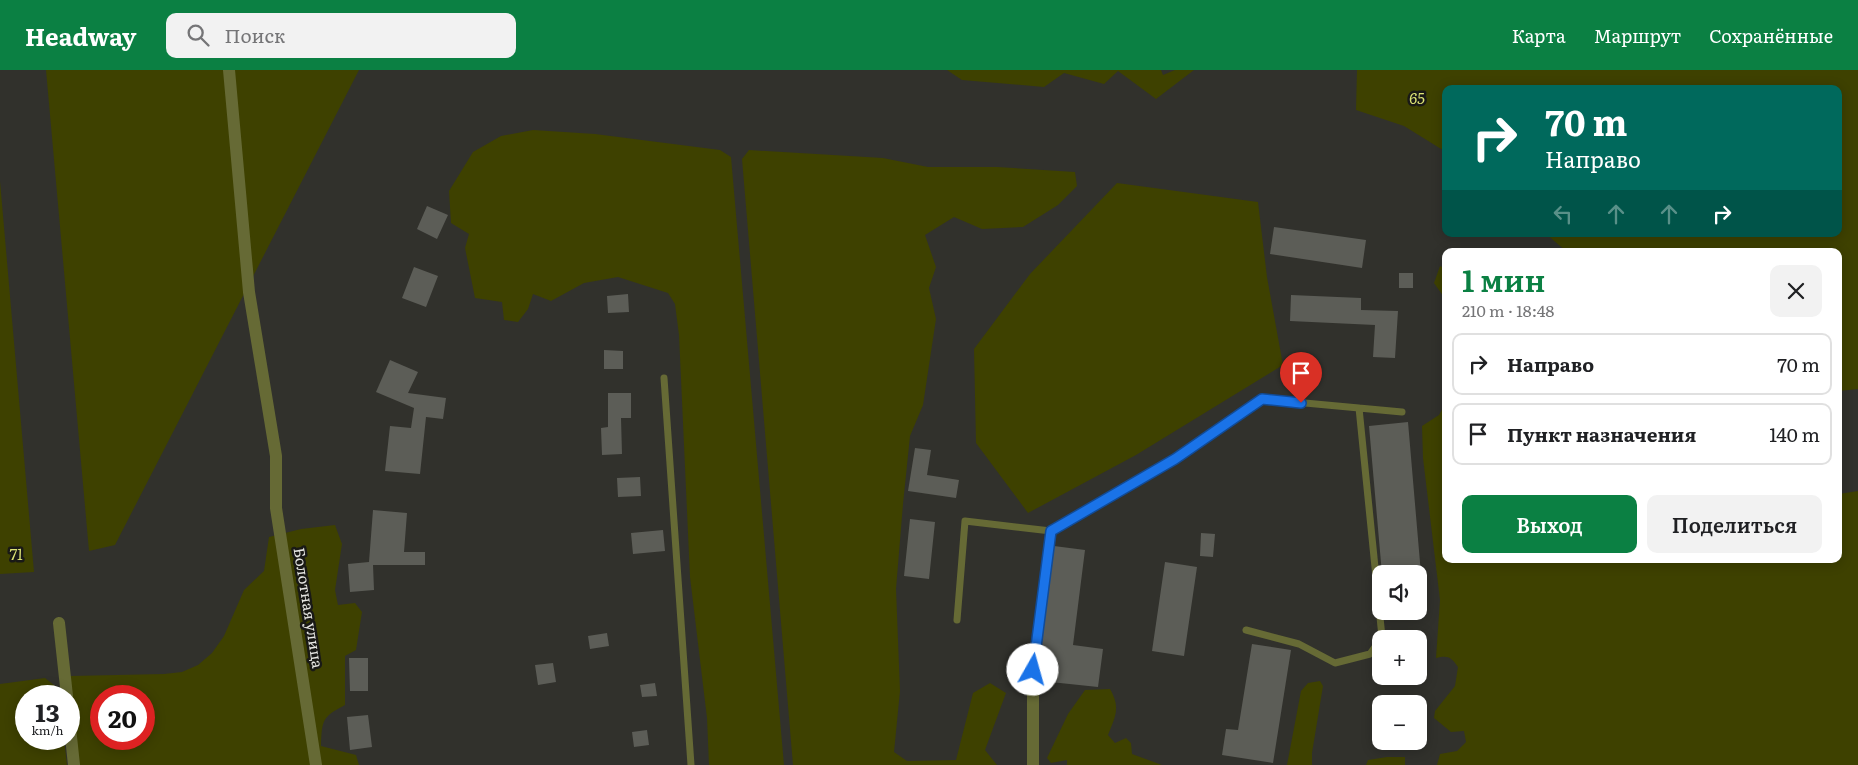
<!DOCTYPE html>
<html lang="ru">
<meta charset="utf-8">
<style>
:root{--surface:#fff;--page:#f2f2f2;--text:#202124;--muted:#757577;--line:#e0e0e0;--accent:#0b8043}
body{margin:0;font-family:Literata,serif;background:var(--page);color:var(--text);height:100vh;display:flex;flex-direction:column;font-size:19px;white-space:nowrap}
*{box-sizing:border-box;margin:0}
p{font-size:16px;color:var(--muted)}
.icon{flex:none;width:28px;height:28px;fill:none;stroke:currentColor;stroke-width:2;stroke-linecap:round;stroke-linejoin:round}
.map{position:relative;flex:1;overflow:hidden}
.details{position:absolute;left:1442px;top:178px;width:400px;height:315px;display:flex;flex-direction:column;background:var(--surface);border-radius:10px;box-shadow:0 2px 12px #0003}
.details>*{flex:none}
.guide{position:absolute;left:1442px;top:15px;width:400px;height:152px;border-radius:10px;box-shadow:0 2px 12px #0003;background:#00695c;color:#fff;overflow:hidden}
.controls{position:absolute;left:1372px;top:495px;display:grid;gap:10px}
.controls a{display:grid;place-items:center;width:55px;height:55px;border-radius:10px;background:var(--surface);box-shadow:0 2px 12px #0003;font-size:25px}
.speed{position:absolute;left:15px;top:615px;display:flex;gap:10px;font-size:25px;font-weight:700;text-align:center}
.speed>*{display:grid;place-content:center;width:65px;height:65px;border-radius:50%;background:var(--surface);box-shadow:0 2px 12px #0003;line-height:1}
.speed small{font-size:12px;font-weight:400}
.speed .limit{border:8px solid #d22;background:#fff;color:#111}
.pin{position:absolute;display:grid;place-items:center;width:42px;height:42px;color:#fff;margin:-51px -21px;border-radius:50% 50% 50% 0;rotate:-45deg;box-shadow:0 0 5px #0007}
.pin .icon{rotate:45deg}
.me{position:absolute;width:55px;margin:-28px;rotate:7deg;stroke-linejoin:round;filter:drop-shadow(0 0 4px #0008)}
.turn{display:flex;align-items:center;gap:18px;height:105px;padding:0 20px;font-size:22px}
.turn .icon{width:65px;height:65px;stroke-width:2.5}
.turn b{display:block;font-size:35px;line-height:42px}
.lanes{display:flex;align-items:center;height:48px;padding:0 20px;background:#0003;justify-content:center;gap:25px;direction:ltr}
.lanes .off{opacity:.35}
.round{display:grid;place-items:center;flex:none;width:52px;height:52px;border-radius:10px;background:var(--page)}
.summary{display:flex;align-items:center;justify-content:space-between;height:85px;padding:0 20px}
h1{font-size:30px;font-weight:600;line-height:38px;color:var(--accent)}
.primary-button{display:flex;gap:10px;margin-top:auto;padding:10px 20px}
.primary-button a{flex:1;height:58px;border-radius:10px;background:var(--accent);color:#fff;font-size:20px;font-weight:600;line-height:58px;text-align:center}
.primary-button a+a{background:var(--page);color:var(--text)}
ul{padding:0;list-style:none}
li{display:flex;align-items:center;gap:15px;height:62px;margin:0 10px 8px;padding:0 10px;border:2px solid var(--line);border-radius:10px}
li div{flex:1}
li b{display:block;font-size:19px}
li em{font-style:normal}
header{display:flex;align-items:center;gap:30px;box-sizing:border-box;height:70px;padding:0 25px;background:var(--accent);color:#fff}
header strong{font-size:24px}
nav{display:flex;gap:28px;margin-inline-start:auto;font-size:18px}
.search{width:350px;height:45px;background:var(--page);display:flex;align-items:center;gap:12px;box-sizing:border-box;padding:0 18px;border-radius:10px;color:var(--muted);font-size:19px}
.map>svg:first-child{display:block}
</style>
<header>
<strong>Headway</strong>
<div class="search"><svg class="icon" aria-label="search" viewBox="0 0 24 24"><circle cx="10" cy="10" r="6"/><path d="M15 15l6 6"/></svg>Поиск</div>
<nav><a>Карта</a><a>Маршрут</a><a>Сохранённые</a></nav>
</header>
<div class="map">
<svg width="1858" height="695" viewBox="0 0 1858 695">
<rect width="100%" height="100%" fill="#31312c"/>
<!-- green -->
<path fill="#3e4100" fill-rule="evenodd" d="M46,0h313l-244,475 -26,6z
M947,0h214l2,5 12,-5h19l-38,29 -38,-28 -14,13 -40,-11 -20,14 -82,-7z
M1357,0h501v319l-19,2v-140h-273l-20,-17h293v-145h-393v63l-42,-26 -48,-16z
M533,60l62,4 125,16 11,7 53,608h-75l-2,-47 -17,-141 -11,-242 -4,-31 -7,-11 -50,-16 -34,6 -33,18 -18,-7 -5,15 -10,13 -14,-2 -2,-18 -27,-4 -10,-50 4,-14 -18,-11 -2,-32 24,-39 28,-16z
M749,80l134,8 45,9h69l78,5 2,14 -19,19 -35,22 -41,2 -28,-12 -29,18 11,32 -7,21 7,31 -13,86 -13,31 -7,68 -7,85 4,102 -6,61 13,9 49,-1 17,-67 17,-10 16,10 -21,57 12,15h-204l-51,-606z
M0,111l34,391 -34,2z
M1117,113l141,19 9,75 16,88 -147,90 -108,58 -52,-70 -2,-94 56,-75z
M1440,196l6,3v31l-12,-17z
M1446,332v157h393v-65l19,-3v274h-421l3,-11 17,-3 9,-9 -2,-11 -13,1 -17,-14 1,-7 20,-25 3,-19c-7,-10 -10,-12 -22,-9l4,-58 -17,-142 -1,-32 17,-11z
M335,455l7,19 -7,46 3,15 17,-2 7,9 -6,38 -11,6v49c-23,12 -23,15 -24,41l35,9 3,10h-280l-9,-89 94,-2 18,-2 16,-7 14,-12 12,-17 20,-46 20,-19 5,-34 32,-8zM101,626h43v43h-43z
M45,608l14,11 1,7h-34v43h38l3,26h-67v-81z
M1320,611l3,5 -11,67v12h-25l14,-74 7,-8z
M1110,619c11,19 5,28 -2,46l7,8 11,-5 5,5 1,11 30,11h-95v-5l-16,3 -4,-5 21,-44 17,-24z
M1387,687h18v8h-39l2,-5z"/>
<!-- building -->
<path fill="#5c5d57" d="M427,136l21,9 -11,24 -20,-10z
M1274,157l92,13 -4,28 -92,-14z
M414,197l24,9 -12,31 -24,-9z
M1399,203h14v15h-14z
M628,224l1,18 -21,1 -1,-17z
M1291,225l70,3v12l37,1 -3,47 -22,-1 2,-32 -85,-4z
M604,280l19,1v18h-19z
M390,290l28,12 -10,21 38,5 -3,21 -17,-2 -6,57 -35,-3 5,-45 21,2 3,-20 -38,-16z
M608,323h23v25h-10l1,36 -20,1 -1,-27 7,-1z
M1408,352l13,152h-39l-13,-148z
M915,378l16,2 -4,25 32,5 -3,18 -48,-7z
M640,407l1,19 -23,1 -1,-19z
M373,440l34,3 -3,39h21v13h-52l1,25 -24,2 -2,-28 21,-2z
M910,449l25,3 -6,57 -25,-3z
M663,460l2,21 -32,3 -2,-21z
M1201,463l14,1 -2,23 -13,-1z
M1054,476l31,4 -12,95 30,4 -5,38 -57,-6 -2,-16z
M1165,492l32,5 -13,89 -32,-5z
M607,563l2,13 -19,3 -2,-13z
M1252,574l39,6 -18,113 -51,-8 4,-26 12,1z
M349,588h19v33h-18z
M553,593l3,19 -18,3 -3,-20z
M655,613l2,13 -15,1 -2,-12z
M368,645l4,32 -22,3 -3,-33z
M647,660l2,15 -15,2 -2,-15z"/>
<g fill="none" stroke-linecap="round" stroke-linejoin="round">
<!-- service -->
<path stroke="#666a35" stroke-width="7" d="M664,308l27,387
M957,550l8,-99 86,10 124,-72 87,-60 140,13
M1246,560l53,14 36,19 35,-9 12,-17 -23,-229
M1033,600l18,-139"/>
<!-- minor -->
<path stroke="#666a35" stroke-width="12" d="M229,0l20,222 27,164v52l40,257
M59,553l8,73
M1033,600v95
M69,648l5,47"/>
</g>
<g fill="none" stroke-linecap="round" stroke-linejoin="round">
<!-- route casing -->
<g stroke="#114b97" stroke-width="12">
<path id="route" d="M1033,600l18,-139 124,-72 87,-60 39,4"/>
</g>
<!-- route -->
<use href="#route" stroke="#1a73e8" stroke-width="9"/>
</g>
<g text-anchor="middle" stroke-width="5" stroke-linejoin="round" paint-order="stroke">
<!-- park labels -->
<g font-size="15" font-style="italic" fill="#dee576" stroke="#191916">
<text x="1417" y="34">65</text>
<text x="16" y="490">71</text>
</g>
<!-- street labels -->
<g font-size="15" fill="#e8e8e4" stroke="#191916">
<text transform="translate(308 538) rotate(81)" y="5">Болотная улица</text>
</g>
</g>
</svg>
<div class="controls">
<a><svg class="icon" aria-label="sound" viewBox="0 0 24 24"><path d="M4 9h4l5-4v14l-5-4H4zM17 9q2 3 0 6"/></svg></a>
<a>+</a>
<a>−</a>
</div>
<div class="speed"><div>13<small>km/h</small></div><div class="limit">20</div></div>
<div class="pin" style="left:1301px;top:333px;background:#d93025"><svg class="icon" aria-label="arrive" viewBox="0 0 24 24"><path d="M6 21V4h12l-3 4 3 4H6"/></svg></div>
<svg class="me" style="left:1033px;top:600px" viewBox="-20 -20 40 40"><circle r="19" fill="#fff"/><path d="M0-13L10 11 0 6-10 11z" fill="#1a73e8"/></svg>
<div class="guide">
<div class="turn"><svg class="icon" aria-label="right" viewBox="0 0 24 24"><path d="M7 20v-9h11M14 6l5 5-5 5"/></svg><div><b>70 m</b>Направо</div></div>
<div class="lanes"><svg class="icon off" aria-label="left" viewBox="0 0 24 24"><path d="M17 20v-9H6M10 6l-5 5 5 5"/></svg><svg class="icon off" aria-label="ahead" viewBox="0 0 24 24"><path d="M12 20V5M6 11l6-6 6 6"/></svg><svg class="icon off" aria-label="ahead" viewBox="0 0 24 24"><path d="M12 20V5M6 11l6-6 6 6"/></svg><svg class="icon" aria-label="right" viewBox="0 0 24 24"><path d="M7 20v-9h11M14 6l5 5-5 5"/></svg></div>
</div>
<section class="details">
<div class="summary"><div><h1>1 мин</h1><p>210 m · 18:48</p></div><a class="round"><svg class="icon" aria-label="close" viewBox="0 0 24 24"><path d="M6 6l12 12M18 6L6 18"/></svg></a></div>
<ul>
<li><svg class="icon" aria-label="right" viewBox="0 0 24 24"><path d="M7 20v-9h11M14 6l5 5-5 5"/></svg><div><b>Направо</b></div><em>70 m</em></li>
<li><svg class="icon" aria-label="arrive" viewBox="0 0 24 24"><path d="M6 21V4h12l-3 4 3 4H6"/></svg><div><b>Пункт назначения</b></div><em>140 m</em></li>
</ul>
<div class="primary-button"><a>Выход</a><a>Поделиться</a></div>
</section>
</div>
